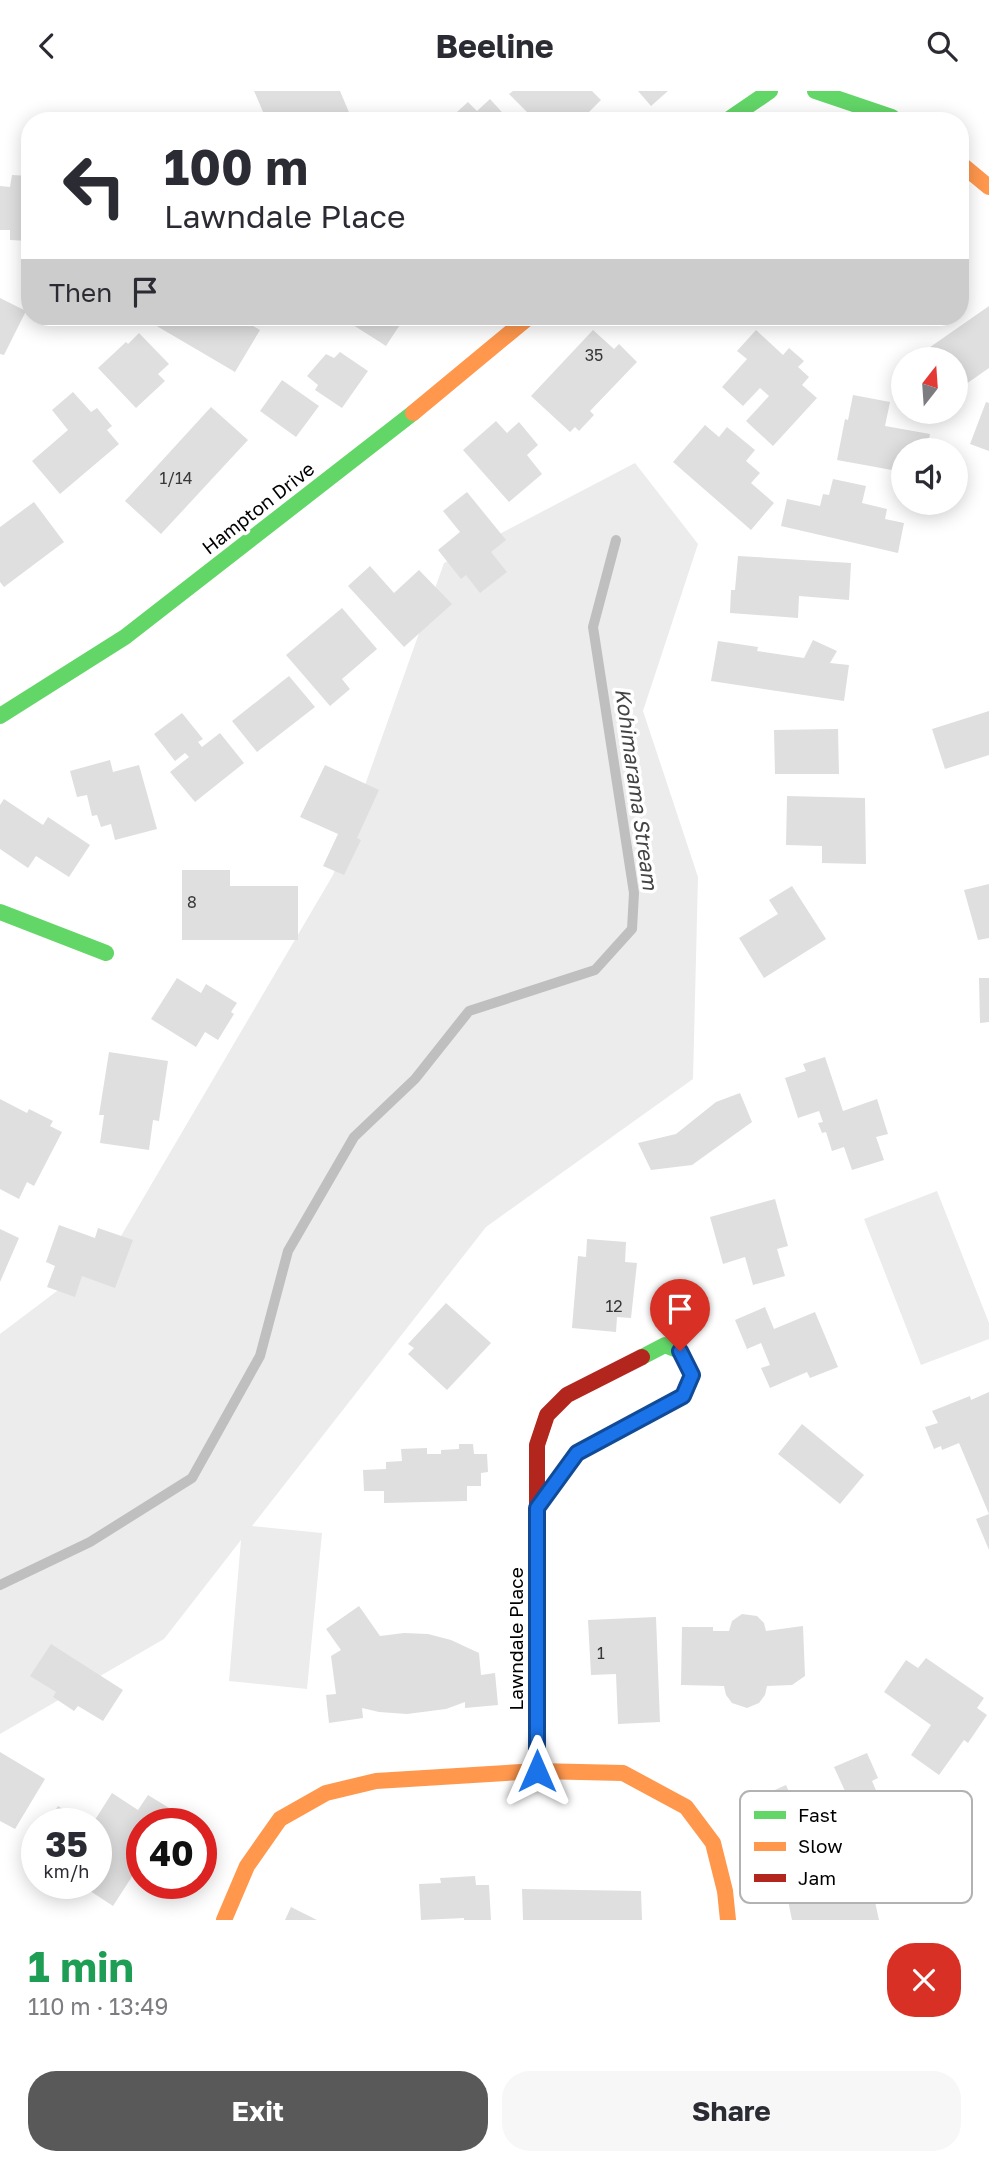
<!DOCTYPE html>
<meta charset="utf-8">
<style>
:root{--surface:#fff;--page:#f7f7f7;--text:#2b2b33;--muted:#7c7c81;--accent:#595959}
body{margin:0;font-family:"Golos Text",sans-serif;background:var(--page);color:var(--text);height:100vh;display:flex;flex-direction:column;font-size:26px;white-space:nowrap}
*{box-sizing:border-box;margin:0}
p{font-size:23px;color:var(--muted)}
.icon{flex:none;width:38px;height:38px;fill:none;stroke:currentColor;stroke-width:2;stroke-linecap:round;stroke-linejoin:round}
.map{position:relative;height:1829px;overflow:hidden}
.details{display:flex;flex-direction:column;background:var(--surface);flex:1}
.details>*{flex:none}
.hud{position:absolute;left:21px;top:21px;width:948px;height:214px;border-radius:28px;box-shadow:0 4px 18px #0003;background:#fff;color:var(--text);overflow:hidden}
.needle{width:46px;rotate:17deg}
.fabs{position:absolute;left:891px;top:256px;display:grid;gap:14px}
.fabs a{display:grid;place-items:center;width:77px;height:77px;border-radius:50%;background:var(--surface);box-shadow:0 4px 18px #0003;font-size:35px}
.speed{position:absolute;left:21px;top:1717px;display:flex;gap:14px;font-size:35px;font-weight:700;text-align:center}
.speed>*{display:grid;place-content:center;width:91px;height:91px;border-radius:50%;background:var(--surface);box-shadow:0 4px 18px #0003;line-height:1}
.speed small{font-size:18px;font-weight:400}
.speed .limit{border:10px solid #d22;background:#fff;color:#111}
.pin{position:absolute;display:grid;place-items:center;width:60px;height:60px;color:#fff;margin:-72px -30px;border-radius:50% 50% 50% 0;rotate:-45deg;box-shadow:0 0 7px #0007}
.pin .icon{rotate:45deg}
.me{position:absolute;width:77px;margin:-38px;rotate:0deg;stroke-linejoin:round;filter:drop-shadow(0 0 5px #0008)}
.turn{display:flex;align-items:center;gap:24px;height:147px;padding:0 28px;font-size:32px}
.turn .icon{width:91px;height:91px;stroke-width:2.5}
.turn b{display:block;font-size:49px;line-height:60px}
.then{display:flex;align-items:center;height:66px;padding:0 28px;background:#0003;gap:14px;font-size:26px}
.round{display:grid;place-items:center;flex:none;width:74px;height:74px;border-radius:28px;background:var(--page)}
.summary{display:flex;align-items:center;justify-content:space-between;height:119px;padding:0 28px}
h1{font-size:42px;font-weight:700;line-height:52px;color:#1e9e55}
.action{display:flex;gap:14px;margin-top:auto;padding:14px 28px}
.action a{flex:1;height:80px;border-radius:28px;background:var(--accent);color:#fff;font-size:28px;font-weight:700;line-height:80px;text-align:center}
.action a+a{background:var(--page);color:var(--text)}
header{display:flex;justify-content:space-between;align-items:center;height:91px;padding:0 28px;background:var(--surface);font-size:32px;font-weight:700}
.map>svg:first-child{display:block}
</style>
<header><svg class="icon" aria-label="back" viewBox="0 0 24 24"><path d="M15 5l-7 7 7 7"/></svg>Beeline<svg class="icon" aria-label="search" viewBox="0 0 24 24"><circle cx="10" cy="10" r="6"/><path d="M15 15l6 6"/></svg></header>
<div class="map">
<svg width="989" height="1829" viewBox="0 0 989 1829">
<rect width="100%" height="100%" fill="#fff"/>
<!-- green -->
<path fill="#ececec" d="M635,372l63,81 -55,167 55,166 -5,202 -207,148 -234,299 70,7 -15,156 -78,-8 12,-141 -77,99 -164,95v-400l114,-86 219,-373 111,-312z
M937,1100l52,132v16l-68,26 -57,-146z"/>
<g fill="none" stroke-linecap="round" stroke-linejoin="round">
<!-- stream -->
<path stroke="#bfbfbf" stroke-width="10" d="M0,1494l90,-43 102,-64 68,-122 28,-105 66,-114 61,-58 54,-68 126,-41 37,-41 2,-36 -41,-266 23,-87"/>
</g>
<!-- building -->
<path fill="#dfdfdf" d="M254,0h86l11,26 -10,4h-74z
M513,0h79l9,9 -21,21h-44l-27,-27z
M638,0h30l-17,15z
M490,8l20,22h-63l21,-19 9,9z
M12,84l18,1v65l-20,-1v-10h-10v-44l10,1z
M0,207l26,13 -22,44 -4,-1z
M989,215v62l-33,23v-32h-43z
M160,226h78l22,13 -25,42 -80,-47z
M354,226h51l-19,29 -36,-23z
M593,239l21,19 5,-5 18,18 -47,49 4,4 -15,16 -4,-4 -5,5 -39,-36z
M756,239l27,25 6,-7 15,13 -6,6 11,10 -7,8 15,13 -44,48 -27,-25 23,-25 -9,-8 -17,18 -21,-19 25,-28 -10,-8z
M139,242l30,31 -11,10 7,7 -29,27 -38,-40 28,-26 2,2z
M340,261l28,19 -26,37 -27,-18 3,-5 -11,-9 19,-22 8,4z
M282,289l37,26 -23,31 -36,-26z
M73,301l18,20 6,-4 15,18 -5,4 12,14 -59,50 -28,-33 36,-31 -16,-20z
M853,304l37,7 -5,24 45,8 -3,16h-24v22l-66,-12 8,-41 3,1z
M986,311l3,1v48l-19,-7z
M211,316l37,33 -87,94 -36,-33z
M496,330l11,12 12,-11 19,23 -11,10 15,19 -33,28 -46,-52z
M705,334l14,12 8,-10 28,23 -9,11 14,12 -9,10 23,20 -23,27 -78,-68z
M833,388l33,7 -4,17 25,6 -2,10 19,4 -6,30 -117,-27 6,-27 33,7 3,-12 6,1z
M467,401l39,48 -15,12 16,20 -27,21 -14,-18 -5,4 -23,-29 22,-18 -17,-21z
M34,411l30,40 -60,45 -4,-5v-55z
M738,465l113,7 -2,37 -50,-4 -1,22 -68,-5 1,-23h4z
M370,475l24,27 25,-23 33,34 -48,43 -56,-61z
M342,517l35,41 -35,30 8,10 -20,17 -44,-51z
M813,549l24,11 -7,12 19,2 -5,36 -133,-20 7,-40 40,6 -1,4 47,7z
M289,585l26,31 -58,45 -25,-31z
M989,620v44l-44,14 -13,-40z
M182,622l21,26 -5,3 4,5 18,-14 24,30 -49,39 -25,-30 19,-15 -4,-4 -10,8 -21,-27z
M838,638l1,45h-64l-1,-44z
M110,669l3,12 26,-7 18,64 -42,11 -4,-16 -10,3 -4,-12 -5,1 -5,-21 -10,2 -7,-26z
M325,674l54,25 -22,48 4,2 -17,35 -21,-9 15,-32 -38,-17z
M787,705l78,2 1,66 -44,-1v-17l-36,-1z
M4,708l39,26 5,-8 42,28 -21,32 -33,-21 -8,12 -28,-19v-44z
M182,779h48v16h68v54h-116z
M989,793v54l-11,2 -14,-50z
M792,795l34,53 -62,39 -25,-40 39,-24 -9,-14z
M177,887l24,15 5,-9 31,19 -6,9 3,2 -16,26 -13,-8 -9,15 -45,-28z
M979,887h10v44l-9,1z
M109,961l59,9 -9,60 -6,-1 -4,30 -49,-7 4,-28h-5z
M825,966l18,54 34,-12 11,35 -12,3 8,23 -32,10 -8,-23 -12,4 -6,-19 -4,1 -4,-10 5,-1 -4,-11 -21,7 -13,-40 21,-7 -3,-7z
M740,1002l12,29 -60,43 -41,5 -13,-27 38,-9 40,-32z
M0,1008l27,14 2,-4 24,12 -3,5 12,6 -28,54 -7,-4 -8,17 -19,-10z
M775,1108l13,47 -11,3 8,27 -32,9 -8,-28 -22,7 -13,-47z
M59,1134l36,13 3,-10 35,12 -18,48 -33,-12 -7,21 -28,-10 8,-21 -9,-4z
M0,1138l19,9 -19,44z
M587,1148l39,3 -1,20 12,1 -6,55 -14,-1 -1,15 -44,-4 6,-72 8,1z
M446,1212l45,40 -44,47 -39,-36 6,-6 -6,-4z
M765,1216l9,22 41,-17 23,55 -28,11 -3,-6 -37,16 -9,-20 9,-3 -9,-22 -14,6 -12,-29z
M989,1301v158l-13,-31 13,-5 -30,-71 -17,7 -1,-4 -7,3 -9,-22 13,-4 -6,-12 38,-15 1,4z
M802,1333l62,51 -24,29 -62,-50z
M459,1353h14l1,10h13l1,18 -7,1v13h-14v15l-83,2v-12h-20l-1,-21 23,-1v-7l16,-1 -1,-12 26,-1v6h14v-4l18,-1z
M359,1515l21,30 24,-3 24,1 23,6 28,13 2,22 14,-2 3,32 -33,3v-6l-19,7 -39,5 -28,-2 -17,-4 1,10 -34,5 -3,-28 10,-1 -5,-38 10,-6 -15,-21z
M742,1523l15,2 7,7 2,8 37,-5 2,50 -13,9 -25,1 -2,9 -6,8 -12,5 -15,-5 -6,-8 -2,-9 -43,-1 1,-58h31v4h16l3,-10z
M656,1526l4,105 -42,2 -2,-50 -25,1 -3,-55z
M51,1553l72,46 -20,31 -25,-15 -4,5 -21,-14 3,-5 -26,-16z
M926,1567l58,40 -7,10 10,7 -19,28 -4,-3 -25,35 -28,-20 20,-30 -47,-33 22,-32 12,8z
M0,1661l45,27 -30,50 -15,-8z
M867,1662l11,25 -6,3 15,35 -93,41 -28,-63 20,-9 12,27 47,-21 -11,-24z
M112,1702l26,17 10,-15 26,16 -8,12h-24v38l-29,45 -32,-21 1,-2h14v-60h-3z
M58,1715l28,17h-39z
M475,1785l1,9h13l2,35h-27v-2l-43,2 -2,-36 22,-1 -1,-5z
M815,1789l3,19 54,-11 7,32h-87l-7,-34z
M522,1798l119,2 1,29h-119z
M291,1816l26,13h-32z"/>
<g fill="none" stroke-linecap="round" stroke-linejoin="round">
<!-- fast -->
<path stroke="#63d668" stroke-width="16" d="M815,0l77,26
M726,30l44,-30
M0,625l125,-79 288,-224
M0,821l106,41
M537,1417l40,-55 106,-57 9,-21 -12,-24 -15,-6 -23,12"/>
<!-- slow -->
<path stroke="#ff974d" stroke-width="16" d="M961,73l28,23
M413,322l116,-96
M224,1829l23,-54 33,-47 46,-26 50,-12 161,-10 86,2 63,34 27,36 12,48 3,29"/>
<!-- jam -->
<path stroke="#b3261e" stroke-width="16" d="M537,1680v-326l10,-30 20,-20 75,-38"/>
</g>
<g fill="none" stroke-linecap="round" stroke-linejoin="round">
<!-- route casing -->
<g stroke="#114b97" stroke-width="18">
<path id="route" d="M537,1680v-263l40,-55 106,-57 9,-21 -12,-24"/>
</g>
<!-- route -->
<use href="#route" stroke="#1a73e8" stroke-width="12"/>
</g>
<g text-anchor="middle" stroke-width="7" stroke-linejoin="round" paint-order="stroke">
<!-- number labels -->
<g font-size="16" fill="#383838">
<text x="594" y="270">35</text>
<text x="176" y="393">1/14</text>
<text x="192" y="817">8</text>
<text x="614" y="1221">12</text>
<text x="601" y="1568">1</text>
</g>
<!-- street labels -->
<g font-size="19" fill="#000" stroke="#fff">
<text transform="translate(258 417) rotate(-38)" y="7">Hampton Drive</text>
<text transform="translate(516 1548) rotate(-90)" y="7">Lawndale Place</text>
</g>
<!-- water labels -->
<g font-size="21" font-style="italic" fill="#444" stroke="#fff">
<text transform="translate(636 698) rotate(82)" y="7">Kohimarama Stream</text>
</g>
</g>
<!-- legend -->
<rect x="740" y="1700" width="232" height="112" rx="10" fill="#fff" stroke="#b2b2b2" stroke-width="2"/>
<rect x="754" y="1720" width="32" height="8" fill="#63d668"/>
<rect x="754" y="1751" width="32" height="9" fill="#ff974d"/>
<rect x="754" y="1783" width="32" height="8" fill="#b3261e"/>
<g font-size="19" fill="#000">
<text x="798" y="1731">Fast</text>
<text x="798" y="1762">Slow</text>
<text x="798" y="1794">Jam</text>
</g>
</svg>
<div class="fabs">
<a><svg class="needle" viewBox="-14 -14 28 28"><path d="M0-13l5 13h-10z" fill="#e53935"/><path d="M0 13l5-13h-10z" fill="#7c7c81"/></svg></a>
<a><svg class="icon" aria-label="sound" viewBox="0 0 24 24"><path d="M4 9h4l5-4v14l-5-4H4zM17 9q2 3 0 6"/></svg></a>
</div>
<div class="speed"><div>35<small>km/h</small></div><div class="limit">40</div></div>
<div class="pin" style="left:680px;top:1260px;background:#d93025"><svg class="icon" aria-label="arrive" viewBox="0 0 24 24"><path d="M6 21V4h12l-3 4 3 4H6"/></svg></div>
<svg class="me" style="left:537px;top:1680px" viewBox="-20 -20 40 40"><path d="M0-17L14 15 0 8-14 15z" fill="#1a73e8" stroke="#fff" stroke-width="4"/></svg>
<div class="hud">
<div class="turn"><svg class="icon" aria-label="left" viewBox="0 0 24 24"><path d="M17 20v-9H6M10 6l-5 5 5 5"/></svg><div><b>100 m</b>Lawndale Place</div></div>
<div class="then">Then<svg class="icon" aria-label="arrive" viewBox="0 0 24 24"><path d="M6 21V4h12l-3 4 3 4H6"/></svg></div>
</div>
</div>
<section class="details">
<div class="summary"><div><h1>1 min</h1><p>110 m · 13:49</p></div><a class="round" style="background:#d93025;color:#fff"><svg class="icon" aria-label="close" viewBox="0 0 24 24"><path d="M6 6l12 12M18 6L6 18"/></svg></a></div>
<div class="action"><a>Exit</a><a>Share</a></div>
</section>
